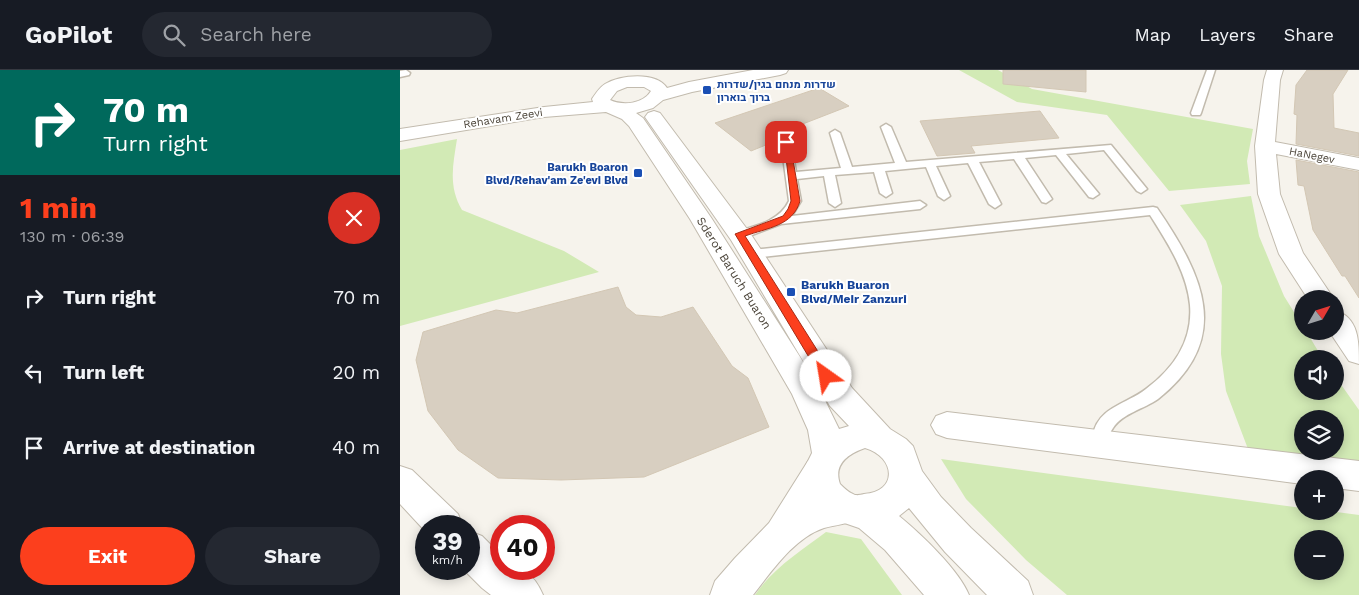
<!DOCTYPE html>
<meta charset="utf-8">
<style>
:root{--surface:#171b24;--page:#242831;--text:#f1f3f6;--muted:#9ea1a6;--line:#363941;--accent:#fc3f1d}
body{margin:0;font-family:"Work Sans",Heebo,sans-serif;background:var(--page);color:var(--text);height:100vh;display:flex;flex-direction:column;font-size:19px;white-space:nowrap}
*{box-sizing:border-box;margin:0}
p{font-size:16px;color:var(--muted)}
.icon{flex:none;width:28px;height:28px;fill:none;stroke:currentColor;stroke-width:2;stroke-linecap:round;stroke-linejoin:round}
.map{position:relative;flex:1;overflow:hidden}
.drawer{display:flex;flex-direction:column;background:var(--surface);width:400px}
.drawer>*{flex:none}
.top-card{background:#00695c;color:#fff;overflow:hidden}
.needle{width:32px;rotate:51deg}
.tools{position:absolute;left:894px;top:220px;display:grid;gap:10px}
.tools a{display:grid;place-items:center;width:50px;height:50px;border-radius:50%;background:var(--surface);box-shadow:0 2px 12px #0003;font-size:25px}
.speed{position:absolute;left:15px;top:445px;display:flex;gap:10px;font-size:25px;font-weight:700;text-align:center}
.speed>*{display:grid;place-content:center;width:65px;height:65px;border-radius:50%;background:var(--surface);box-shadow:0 2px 12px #0003;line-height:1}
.speed small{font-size:12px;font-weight:400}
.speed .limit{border:8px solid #d22;background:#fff;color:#111}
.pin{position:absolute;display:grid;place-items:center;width:42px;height:42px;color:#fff;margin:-21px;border-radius:10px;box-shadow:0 2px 8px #0006}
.me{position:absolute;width:55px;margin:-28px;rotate:328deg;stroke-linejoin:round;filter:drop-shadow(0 0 4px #0008)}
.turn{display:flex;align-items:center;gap:18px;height:105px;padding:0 20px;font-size:22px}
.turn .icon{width:65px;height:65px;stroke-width:2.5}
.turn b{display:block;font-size:35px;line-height:42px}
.round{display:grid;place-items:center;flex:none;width:52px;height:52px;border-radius:26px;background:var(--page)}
.head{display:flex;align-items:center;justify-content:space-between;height:85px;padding:0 20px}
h1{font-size:30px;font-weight:700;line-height:38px;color:var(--accent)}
.button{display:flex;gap:10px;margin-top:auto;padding:10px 20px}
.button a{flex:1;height:58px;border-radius:30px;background:var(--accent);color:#fff;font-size:20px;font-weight:700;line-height:58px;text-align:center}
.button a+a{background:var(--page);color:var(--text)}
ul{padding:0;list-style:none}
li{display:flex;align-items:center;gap:15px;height:75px;padding:0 20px}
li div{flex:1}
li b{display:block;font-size:19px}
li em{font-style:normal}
header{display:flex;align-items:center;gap:30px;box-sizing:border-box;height:70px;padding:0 25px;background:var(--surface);border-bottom:1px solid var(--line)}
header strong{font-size:24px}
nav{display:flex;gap:28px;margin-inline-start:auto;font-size:18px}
.search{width:350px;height:45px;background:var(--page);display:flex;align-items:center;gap:12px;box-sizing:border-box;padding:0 18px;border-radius:28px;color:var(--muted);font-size:19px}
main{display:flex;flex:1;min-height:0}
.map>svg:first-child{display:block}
</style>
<header>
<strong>GoPilot</strong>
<div class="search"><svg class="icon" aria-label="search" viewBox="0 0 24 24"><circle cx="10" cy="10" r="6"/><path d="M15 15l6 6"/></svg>Search here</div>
<nav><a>Map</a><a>Layers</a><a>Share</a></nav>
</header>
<main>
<section class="drawer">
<div class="top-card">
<div class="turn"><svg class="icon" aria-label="right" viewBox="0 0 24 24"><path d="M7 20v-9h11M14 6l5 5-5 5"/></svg><div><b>70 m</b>Turn right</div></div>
</div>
<div class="head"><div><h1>1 min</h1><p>130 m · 06:39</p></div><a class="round" style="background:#d93025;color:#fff"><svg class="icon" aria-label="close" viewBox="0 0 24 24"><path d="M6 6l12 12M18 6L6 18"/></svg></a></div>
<ul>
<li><svg class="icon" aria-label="right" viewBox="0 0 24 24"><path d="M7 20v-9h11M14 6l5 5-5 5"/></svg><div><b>Turn right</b></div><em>70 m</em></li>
<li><svg class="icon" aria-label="left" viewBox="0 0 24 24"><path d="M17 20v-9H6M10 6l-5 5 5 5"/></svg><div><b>Turn left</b></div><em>20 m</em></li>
<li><svg class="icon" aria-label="arrive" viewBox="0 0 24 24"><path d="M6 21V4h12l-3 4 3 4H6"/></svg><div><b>Arrive at destination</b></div><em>40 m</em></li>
</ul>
<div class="button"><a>Exit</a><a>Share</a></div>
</section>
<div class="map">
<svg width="959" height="525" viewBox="0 0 959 525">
<rect width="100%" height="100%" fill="#f6f3ec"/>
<!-- green -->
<path fill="#d2eab5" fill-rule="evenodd" d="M559,0h39l34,19 221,40 -6,32 3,23 -81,7 -62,-76 -90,-13z
M57,69c-4,26 -9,47 5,71l102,41 35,21 -199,54v-176z
M851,126l8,40 25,60 18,29v6h4l17,28h-21v32h33v-15l24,34v54l-111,-15 -22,-58 -5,-37 1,-68 -16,-45 -26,-36zM902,349h33v32h-33z
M541,389l361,49v3h27l30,4v80h-292l-41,-35 -60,-61zM902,469h33v32h-33z
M426,462l35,7 41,56h-147c17,-26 47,-45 71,-63z"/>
<!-- building -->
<path fill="#d8cfc1" stroke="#d3c7b4" d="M603,0h83v22l-83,-8z
M907,0h41l-15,24 1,34 25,5v23l-63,-12 1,-29 -3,-1 2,-29z
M419,18l30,18 -72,28 6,4 -32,13 -36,-28z
M640,41l19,27 -88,8 4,7 -38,3 -17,-35z
M896,90l63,12v126l-14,-22h-3l-29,-46 -9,-44 -6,-1z
M218,217l8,20 10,8 25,2 32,-10 39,59 16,12 21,49 -125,50 -83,3 -63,-2 -40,-28 -30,-39 -12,-51 7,-28 73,-22 21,3z"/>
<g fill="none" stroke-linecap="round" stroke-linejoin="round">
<!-- service casing -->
<g stroke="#c2bbae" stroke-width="3">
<path id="service" d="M6,0l4,3 -1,2 -9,2v-6z
M807,0h8l-14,43 -1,2h-8l-1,-2z
M486,54l5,3 15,35 205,-17 36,44 -6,4 -4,-2 -33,-41 -38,4 33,40 -6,4 -4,-1 -33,-42 -31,3 27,41 -6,4 -4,-1 -28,-43 -35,3 22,42 -6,4 -6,-4 -21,-41 -32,3 14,30 -6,4 -6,-4 -12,-29 -41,4 7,22 -6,4 -6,-4 -6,-21 -39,3 6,28 -6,4 -6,-4 -5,-27 -27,3 4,22 -9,15 128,-15 6,4 -6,4 -139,15 -37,14h-10l-1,-3 1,-3c21,-6 45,-10 55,-31l-8,-59 1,-2 4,-1 5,3 5,30 45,-4 -11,-35 5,-3 5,3 12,34 43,-4 -14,-36z
M753,137l4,1c46,67 77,131 1,191 -14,10 -35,14 -45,29 -5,6 -4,15 -7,21l-6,3 -6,-3c-3,-5 -2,-9 -1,-14 5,-28 34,-31 53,-46 27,-20 47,-48 44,-84 -3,-33 -23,-63 -40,-90l-398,43 -7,-4 7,-4z"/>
</g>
<!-- minor casing -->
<g stroke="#c2bbae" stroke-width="2">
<path id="minor" d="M867,0h16l-3,10 -5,62 84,16v12l-83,-16 4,40 23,59 31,46h-26l-29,-45 -21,-60 -3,-48 9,-66z
M935,240c24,8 24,31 24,54l-10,-3 -20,-30h6z
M547,342l412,49v30l-24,-3v-9h-33v5l-355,-46 -11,-4 -5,-9 5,-9z
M420,386l12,5 5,10 -13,25 22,-4 12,5 5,11 -5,11c-11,5 -22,6 -34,9 -30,10 -52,43 -71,67h-43l5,-14 20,-23 34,-35 39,-62z
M0,396l12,4 46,44 5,12h-37v6l-26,-28z
M69,461l13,5 19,19v14c23,0 33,4 42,26h-52l-9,-7 -19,-19h6z"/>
</g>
<!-- tertiary casing -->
<g stroke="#c2bbae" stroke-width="2">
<path id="tertiary" d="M353,0h35l-2,3 -6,2 -88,17 -29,8 -10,8 -17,5 7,5 69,101 104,163 23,47 10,-3 -19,-20 -99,-166 -86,-123 3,-4 6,-2 6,2 90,120 102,155 38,41 16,10 7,7 9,25 19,26 30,31 57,53 5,14h-46l-42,-43 -36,-44 -10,8c22,18 60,54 70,79h-45l-39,-45 -26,-22 -32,-11 -11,-10 -11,-25v-15l7,-14 -4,-23 -16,-36 -102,-175 -61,-93 -7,-7 -16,-7 -62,5 -144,24v-12l144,-22 49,-5 -1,-3c4,-6 7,-11 13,-15 15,-9 51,-13 62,4l22,-6zM227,17h17l7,4c-8,13 -28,15 -41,9l7,-9zM465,378c31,9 33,44 -1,46 -4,1 -8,2 -11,0 -5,-2 -9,-6 -13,-10 -7,-20 8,-30 25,-36z"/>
</g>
<!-- service -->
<use href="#service" fill="#fff" fill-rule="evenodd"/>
<!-- minor -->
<use href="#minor" fill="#fff" fill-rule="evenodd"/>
<!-- tertiary -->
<use href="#tertiary" fill="#fff" fill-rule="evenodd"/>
</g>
<!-- route -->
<path fill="#fc3f1d" stroke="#a42913" d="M384,70l6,2 10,59c-7,25 -33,27 -55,35l86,136 2,4 -2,3h-9l-87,-145 48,-18 5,-7 3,-8z"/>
<!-- markers -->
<g fill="#1a4fb4" stroke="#fff" stroke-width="2">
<rect x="302" y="15" width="10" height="10" rx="2.5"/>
<rect x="233" y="98" width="10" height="10" rx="2.5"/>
<rect x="386" y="217" width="10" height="10" rx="2.5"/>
</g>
<g text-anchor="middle" stroke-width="4" stroke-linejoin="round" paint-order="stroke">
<!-- far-transit labels -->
<g font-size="11" font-weight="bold" fill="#164399" stroke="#fff" text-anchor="start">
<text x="317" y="18">שדרות מנחם בגין/שדרות<tspan x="317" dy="13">ברוך בוארון</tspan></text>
<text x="228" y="101" text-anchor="end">Barukh Boaron<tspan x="228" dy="13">Blvd/Rehav'am Ze'evi Blvd</tspan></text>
</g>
<!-- far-street labels -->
<g font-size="11" fill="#4b4439" stroke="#fff">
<text transform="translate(103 48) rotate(-9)" y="4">Rehavam Zeevi</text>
<text transform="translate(912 85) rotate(11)" y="4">HaNegev</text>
</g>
<!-- street labels -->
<g font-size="12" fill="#4b4439" stroke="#fff">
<text transform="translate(334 203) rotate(58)" y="4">Sderot Baruch Buaron</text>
</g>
<!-- transit labels -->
<g font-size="12" font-weight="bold" fill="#164399" stroke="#fff" text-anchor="start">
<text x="401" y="219">Barukh Buaron<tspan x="401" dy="14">Blvd/Meir Zanzuri</tspan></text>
</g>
</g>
</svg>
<div class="tools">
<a><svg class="needle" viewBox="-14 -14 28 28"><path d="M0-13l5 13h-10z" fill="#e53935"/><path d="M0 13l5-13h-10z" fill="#9ea1a6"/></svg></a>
<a><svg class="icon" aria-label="sound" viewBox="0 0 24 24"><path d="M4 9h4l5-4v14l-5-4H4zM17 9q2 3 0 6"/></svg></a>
<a><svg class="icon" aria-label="layers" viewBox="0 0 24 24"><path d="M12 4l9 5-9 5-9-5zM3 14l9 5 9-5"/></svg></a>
<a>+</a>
<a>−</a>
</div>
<div class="speed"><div>39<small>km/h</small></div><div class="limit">40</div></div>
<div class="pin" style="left:386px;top:72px;background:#d93025"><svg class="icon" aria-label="arrive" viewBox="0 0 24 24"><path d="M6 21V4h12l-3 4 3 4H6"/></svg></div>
<svg class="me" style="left:426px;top:306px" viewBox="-20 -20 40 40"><circle r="19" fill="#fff"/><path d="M0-13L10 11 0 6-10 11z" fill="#fc3f1d"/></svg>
</div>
</main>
